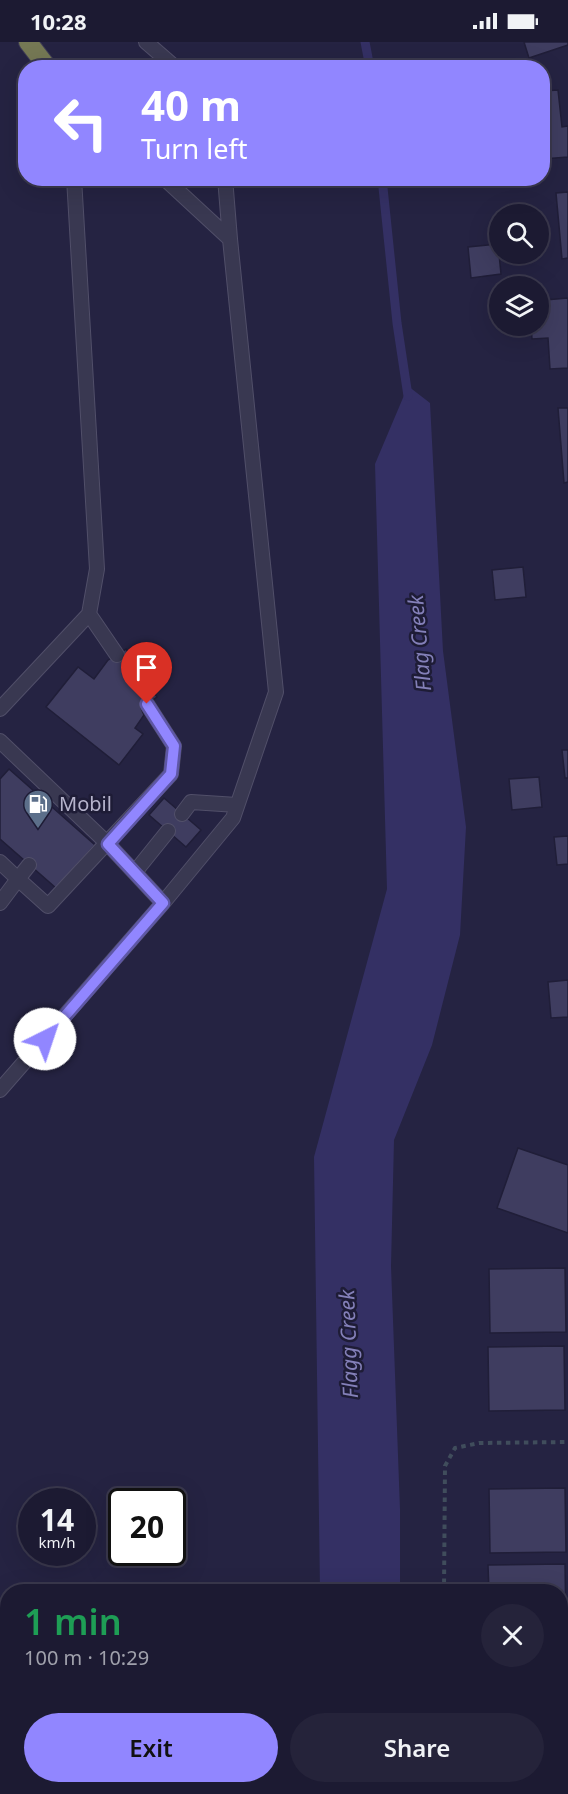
<!DOCTYPE html>
<meta charset="utf-8">
<style>
:root{--surface:#1c1a32;--page:#25233a;--text:#f1f3f6;--muted:#a0a1ac;--line:#3a384d;--accent:#9186ff}
body{margin:0;font-family:"Noto Sans",sans-serif;background:var(--page);color:var(--text);height:100vh;display:flex;flex-direction:column;font-size:22px;white-space:nowrap}
*{box-sizing:border-box;margin:0}
p{font-size:20px;color:var(--muted)}
.icon{flex:none;width:33px;height:33px;fill:none;stroke:currentColor;stroke-width:2;stroke-linecap:round;stroke-linejoin:round}
.map{position:relative;flex:1;overflow:hidden}
.sheet{position:absolute;left:0px;top:1542px;width:568px;height:210px;display:flex;flex-direction:column;background:var(--surface);border-radius:24px 24px 0 0;box-shadow:0 6px 24px #0002,0 0 0 2px var(--line)}
.sheet>*{flex:none}
.guide{position:absolute;left:18px;top:18px;width:532px;height:126px;border-radius:24px;box-shadow:0 6px 24px #0002,0 0 0 2px var(--line);background:#9186ff;color:#fff;overflow:hidden}
.tools{position:absolute;left:489px;top:162px;display:grid;gap:12px}
.tools a{display:grid;place-items:center;width:60px;height:60px;border-radius:50%;background:var(--surface);box-shadow:0 6px 24px #0002,0 0 0 2px var(--line);font-size:30px}
.speed{position:absolute;left:18px;top:1446px;display:flex;gap:12px;font-size:30px;font-weight:700;text-align:center}
.speed>*{display:grid;place-content:center;width:78px;height:78px;border-radius:50%;background:var(--surface);box-shadow:0 6px 24px #0002,0 0 0 2px var(--line);line-height:1}
.speed small{font-size:15px;font-weight:400}
.speed .limit{border:3px solid #111;border-radius:9px;background:#fff;color:#111}
.pin{position:absolute;display:grid;place-items:center;width:51px;height:51px;color:#fff;margin:-62px -26px;border-radius:50% 50% 50% 0;rotate:-45deg;box-shadow:0 0 6px #0007}
.pin .icon{rotate:45deg}
.me{position:absolute;width:66px;margin:-33px;rotate:41deg;stroke-linejoin:round;filter:drop-shadow(0 0 4px #0008)}
.turn{display:flex;align-items:center;gap:21px;height:126px;padding:0 24px;font-size:27px}
.turn .icon{width:78px;height:78px;stroke-width:2.5}
.turn b{display:block;font-size:42px;line-height:51px}
.round{display:grid;place-items:center;flex:none;width:63px;height:63px;border-radius:32px;background:var(--page)}
.overview{display:flex;align-items:center;justify-content:space-between;height:102px;padding:0 24px}
h1{font-size:36px;font-weight:600;line-height:45px;color:#1e9e55}
.primary-button{display:flex;gap:12px;margin-top:auto;padding:12px 24px}
.primary-button a{flex:1;height:69px;border-radius:36px;background:var(--accent);color:#111;font-size:24px;font-weight:600;line-height:69px;text-align:center}
.primary-button a+a{background:var(--page);color:var(--text)}
.status{display:flex;justify-content:space-between;align-items:center;height:42px;padding:0 30px;background:var(--surface);direction:ltr}
.status svg{height:16px;fill:currentColor}
.map>svg:first-child{display:block}
</style>
<div class="status"><b>10:28</b><svg viewBox="0 0 49 12"><path d="M0 12V9h3v3zM5 12V6h3v6zM10 12V3h3v9zM15 12V0h3v12zM26 1h20v11H26zM47 4h2v5h-2z"/></svg></div>
<div class="map">
<svg width="568" height="1752" viewBox="0 0 568 1752">
<rect width="100%" height="100%" fill="#252342"/>
<!-- water -->
<path fill="#343064" d="M408,344l22,17 13,248 23,176 -6,108 -28,110 -38,95 -3,126 9,243v82h-80l-6,-434 73,-268 -12,-425z
M324,1745h75v7h-75z"/>
<g fill="none" stroke-linecap="round" stroke-linejoin="round">
<!-- stream -->
<path stroke="#343064" stroke-width="9" d="M365,0l5,26
M382,136l15,145 11,73"/>
</g>
<!-- building -->
<path fill="#3f3d60" stroke="#201e38" stroke-width="1.5" d="M524,0h44v3l-39,13z
M558,48l4,37 6,-1v31l-25,2v-68z
M568,150v66l-6,1 -6,-66z
M498,202l3,30 -30,4 -3,-31z
M568,256v70l-18,1 -2,-31 -16,1 -1,-13h7v-7l8,-1 -1,-18z
M558,366h10v74l-4,1z
M523,525l3,30 -31,3 -3,-30z
M126,607l31,48 -16,11 3,7 -9,13 8,6 -24,31 -73,-58 32,-40 16,12 14,-19z
M562,708h6v28h-3z
M9,727l86,76 -39,43 -56,-49v-60z
M539,735l3,30 -30,3 -3,-31z
M164,756l37,32 -15,17 -37,-32z
M568,794v28l-11,1 -3,-28z
M568,938v37l-17,1 -3,-36z
M518,1106l50,17v68l-71,-25z
M565,1226l1,64 -76,1 -1,-64z
M564,1304l1,64 -76,1 -1,-64z
M565,1446l1,64 -76,1 -1,-64z
M565,1522l1,64h-5v-36h-72l-1,-27z
M561,1599h7v64h-7z
M561,1681h7v71h-75v-8h68z"/>
<g fill="none" stroke-linecap="round" stroke-linejoin="round">
<!-- service casing -->
<g stroke="#514f69" stroke-width="16">
<path id="service" d="M146,0l30,26
M225,136l5,61
M89,572l28,41
M0,667l89,-95 8,-45 -23,-391
M0,699l108,103 55,59
M182,772l9,-12 46,3
M0,820l18,17 -18,24
M29,823l-11,14 30,27 123,-132 3,-28 -27,-42
M135,830l33,-41
M0,1048l163,-187 70,-85 43,-126 -46,-453 -66,-61"/>
</g>
<!-- motorway casing -->
<g stroke="#3e3c56" stroke-width="20">
<path id="motorway" d="M28,0l20,26
M0,1697l2,55"/>
</g>
<!-- path -->
<path stroke="#404d5c" stroke-width="4" stroke-dasharray="4.5 4.5" stroke-linecap="butt" d="M444,1550l1,-126 10,-18 24,-5 89,-1
M444,1744v8"/>
<!-- service -->
<use href="#service" stroke="#393851" stroke-width="14"/>
<!-- motorway -->
<use href="#motorway" stroke="#757854" stroke-width="18"/>
</g>
<g fill="none" stroke-linecap="round" stroke-linejoin="round">
<!-- route casing -->
<g stroke="#5e57a6" stroke-width="15">
<path id="route" d="M45,997l118,-136 -55,-59 63,-70 3,-28 -27,-42"/>
</g>
<!-- route -->
<use href="#route" stroke="#9186ff" stroke-width="10"/>
</g>
<!-- icons -->
<defs>
<g id="fuel-pin" transform="scale(1.5)"><path d="M0 17L-7.5 6A9.5 9.5 0 1 1 7.5 6Z" fill="#5c6f8a" stroke="#1e1c36"/><path d="M-5.5-6h7V0h2V4h1.3V-2.5L3-4.5l.8-.8L6-3V5H2.5V1h-1V6h-7ZM-4.2-4.7v3.2H.2V-4.7Z" fill="#fff"/></g>
</defs>
<g fill-rule="evenodd">
<use href="#fuel-pin" x="38" y="762"/>
</g>
<g text-anchor="middle" stroke-width="5" stroke-linejoin="round" paint-order="stroke">
<!-- poi labels -->
<g font-size="20" fill="#b6b4cc" stroke="#1e1c36" text-anchor="start">
<text x="59" y="769">Mobil</text>
</g>
<!-- water labels -->
<g font-size="21" font-style="italic" fill="#8480b9" stroke="#1e1c36">
<text transform="translate(420 601) rotate(-95)" y="7">Flag Creek</text>
<text transform="translate(349 1302) rotate(-92)" y="7">Flagg Creek</text>
</g>
</g>
</svg>
<div class="tools">
<a><svg class="icon" aria-label="search" viewBox="0 0 24 24"><circle cx="10" cy="10" r="6"/><path d="M15 15l6 6"/></svg></a>
<a><svg class="icon" aria-label="layers" viewBox="0 0 24 24"><path d="M12 4l9 5-9 5-9-5zM3 14l9 5 9-5"/></svg></a>
</div>
<div class="speed"><div>14<small>km/h</small></div><div class="limit">20</div></div>
<div class="pin" style="left:147px;top:662px;background:#d93025"><svg class="icon" aria-label="arrive" viewBox="0 0 24 24"><path d="M6 21V4h12l-3 4 3 4H6"/></svg></div>
<svg class="me" style="left:45px;top:997px" viewBox="-20 -20 40 40"><circle r="19" fill="#fff"/><path d="M0-13L10 11 0 6-10 11z" fill="#9186ff"/></svg>
<div class="guide">
<div class="turn"><svg class="icon" aria-label="left" viewBox="0 0 24 24"><path d="M17 20v-9H6M10 6l-5 5 5 5"/></svg><div><b>40 m</b>Turn left</div></div>
</div>
<section class="sheet">
<div class="overview"><div><h1>1 min</h1><p>100 m · 10:29</p></div><a class="round"><svg class="icon" aria-label="close" viewBox="0 0 24 24"><path d="M6 6l12 12M18 6L6 18"/></svg></a></div>
<div class="primary-button"><a>Exit</a><a>Share</a></div>
</section>
</div>
